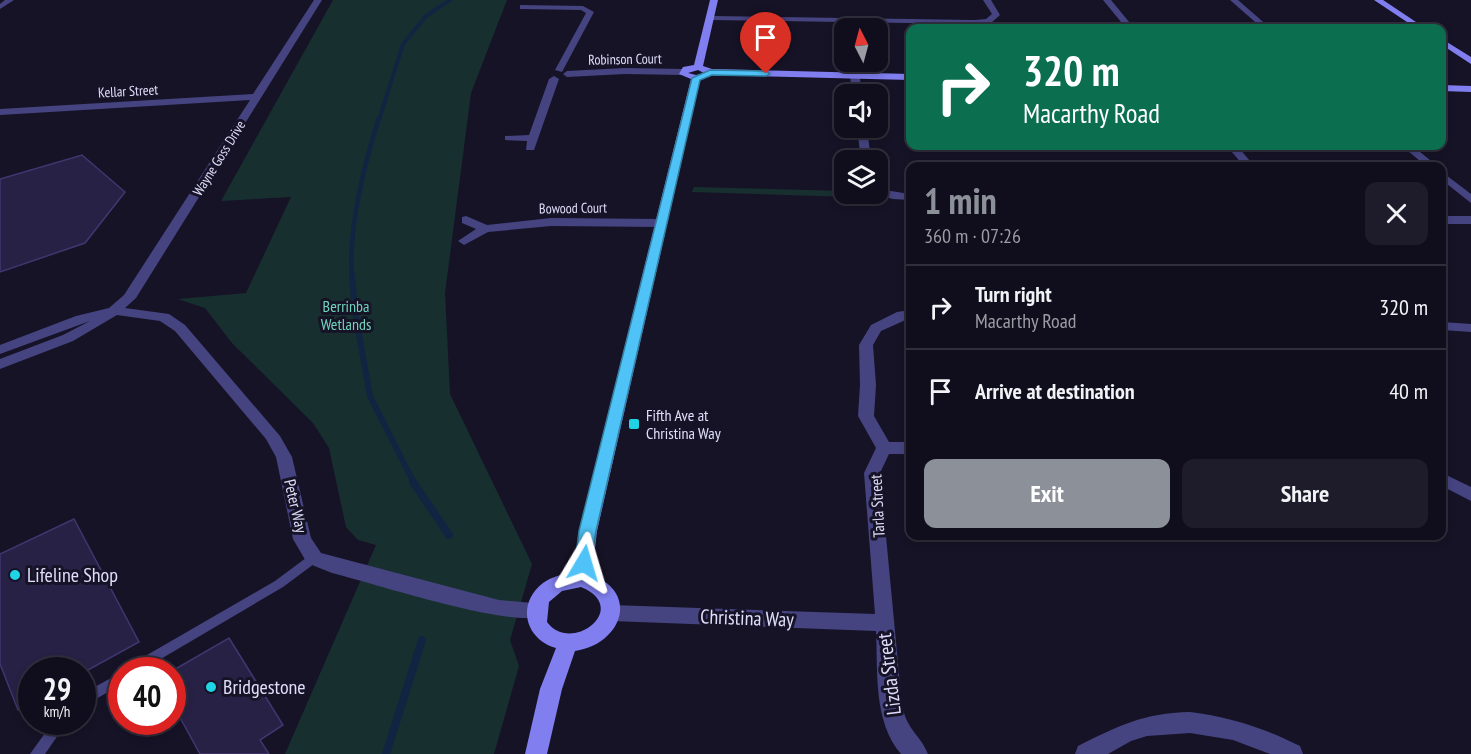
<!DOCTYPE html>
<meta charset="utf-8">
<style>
:root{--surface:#100e1d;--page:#1e1c2a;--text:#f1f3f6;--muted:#9c9ca4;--line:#302e3b;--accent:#8c9099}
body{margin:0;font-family:"PT Sans Narrow",sans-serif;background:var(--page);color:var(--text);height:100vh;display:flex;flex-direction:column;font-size:22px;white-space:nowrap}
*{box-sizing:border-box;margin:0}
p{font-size:20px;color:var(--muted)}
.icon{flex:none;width:33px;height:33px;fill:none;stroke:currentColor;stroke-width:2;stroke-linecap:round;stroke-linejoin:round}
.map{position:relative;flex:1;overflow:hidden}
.details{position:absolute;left:906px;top:162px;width:540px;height:378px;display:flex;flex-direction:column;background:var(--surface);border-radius:12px;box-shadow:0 3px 9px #0003,0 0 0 2px var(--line)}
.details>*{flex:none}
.hud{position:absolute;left:906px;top:24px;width:540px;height:126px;border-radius:12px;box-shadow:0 3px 9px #0003,0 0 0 2px var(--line);background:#0b6e4f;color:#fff;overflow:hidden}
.needle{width:39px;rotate:354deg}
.fabs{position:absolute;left:834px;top:18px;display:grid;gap:12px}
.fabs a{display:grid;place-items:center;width:54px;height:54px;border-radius:12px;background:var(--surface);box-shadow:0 3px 9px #0003,0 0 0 2px var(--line);font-size:30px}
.speed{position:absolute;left:18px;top:657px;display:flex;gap:12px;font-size:30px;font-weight:700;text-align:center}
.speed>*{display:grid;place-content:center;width:78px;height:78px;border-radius:50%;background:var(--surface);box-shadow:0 3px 9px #0003,0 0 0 2px var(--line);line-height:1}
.speed small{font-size:15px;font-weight:400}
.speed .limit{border:9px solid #d22;background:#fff;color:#111}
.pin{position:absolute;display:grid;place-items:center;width:51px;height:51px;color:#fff;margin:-62px -26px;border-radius:50% 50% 50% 0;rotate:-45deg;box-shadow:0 0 6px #0007}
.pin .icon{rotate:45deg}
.me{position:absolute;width:66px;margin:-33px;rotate:7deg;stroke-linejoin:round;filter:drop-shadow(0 0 4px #0008)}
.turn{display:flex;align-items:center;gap:21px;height:126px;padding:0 18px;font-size:27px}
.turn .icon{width:78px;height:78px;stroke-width:2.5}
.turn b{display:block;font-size:42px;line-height:51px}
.round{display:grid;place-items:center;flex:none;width:63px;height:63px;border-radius:12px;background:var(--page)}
.summary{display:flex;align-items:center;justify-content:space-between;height:102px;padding:0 18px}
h1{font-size:36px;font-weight:800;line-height:45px;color:var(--accent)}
.cta{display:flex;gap:12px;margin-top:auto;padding:12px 18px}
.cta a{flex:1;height:69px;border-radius:12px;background:var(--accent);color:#fff;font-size:24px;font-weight:800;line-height:69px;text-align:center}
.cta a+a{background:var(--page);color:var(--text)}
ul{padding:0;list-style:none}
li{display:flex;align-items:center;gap:18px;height:84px;padding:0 18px;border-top:2px solid var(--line)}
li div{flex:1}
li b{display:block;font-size:22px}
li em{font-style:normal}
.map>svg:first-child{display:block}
</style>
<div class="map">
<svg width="1471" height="754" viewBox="0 0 1471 754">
<rect width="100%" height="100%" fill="#161327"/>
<!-- green -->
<path fill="#17302f" d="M333,0h174l-36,93 -26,200 5,101 82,170 -22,76 9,26 -25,88h-209l91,-209 -18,-5 -12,-13 -17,-79 -16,-25 -81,-80 -27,-35 -27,-9 68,-6 45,-96 -70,4z
M694,187l150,4v3h7v3l-159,-5z"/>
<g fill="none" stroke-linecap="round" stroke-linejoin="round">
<!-- stream-far3 -->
<path stroke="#112442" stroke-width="4" d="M379,120l24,-76 23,-28 24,-16"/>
<!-- stream-far2 -->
<path stroke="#112442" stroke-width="4.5" d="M352,277c-4,-47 12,-113 27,-159"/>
<!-- stream-far1 -->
<path stroke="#112442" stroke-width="6" d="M352,275l3,37 15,84 44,87"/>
<!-- stream -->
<path stroke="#112442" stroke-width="8" d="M413,482l36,53
M386,754l36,-114"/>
</g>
<!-- building -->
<path fill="#282146" stroke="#41366f" stroke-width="1.5" d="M82,155l43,37 -40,51 -85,29v-93z
M74,519l65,123 -51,28h-56v32l-14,8 -18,-46v-110z
M229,638l54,87 -23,15 9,14h-69l-28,-51v-32z"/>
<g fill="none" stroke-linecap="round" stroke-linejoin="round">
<!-- lane -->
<path fill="#454481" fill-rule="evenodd" d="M314,554l4,1 2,3 -2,3 -35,26 -141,83h-16l2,-4 147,-85 35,-26z
M122,672v12l-40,23v-13z
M53,722h14l-22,32h-15z"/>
<!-- street -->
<path fill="#454481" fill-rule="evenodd" d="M5,0h9l-14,9v-5z
M314,0h8l-186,298 -11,10 44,6 16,11 95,111 12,21 19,81 10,15 178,47 44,4 3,6 -3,6c-34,12 -170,-33 -211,-43l-25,-10 -14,-24 -17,-82 -10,-18 -91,-108 -15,-10 -43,-6 -44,26 -73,28v-10l63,-24 27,-14 -90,33v-9l76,-29 33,-8 15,-13 126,-195 -250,15v-6l253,-15z
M983,0h8l9,15 -9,8 -16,1 -265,-4 -4,-2 4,-2 265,4 11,-1 6,-5z
M1103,0h8l23,28h-8z
M1230,0h8l32,28h-8z
M520,5l63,1 11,6 -32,60 -7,-2 31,-57 -5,-3 -58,-1h-3z
M625,68l58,1 4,3 -4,3 -58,-1 -58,3 -4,-3 4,-3z
M855,73l5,3 1,18h-9l-2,-18z
M554,76l5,3 -25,71h-8l1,-9 -22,-1v-4l24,-1 20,-56z
M857,128h10l4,32h-10z
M1402,146h11l24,20h-11z
M1236,148l4,1 14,17h-10l-13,-15z
M1442,172l29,22v9l-29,-23z
M878,189l32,5v6l-17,-1 -19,-5h4z
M466,216l21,9 64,-7 110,1 6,4 -6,4 -110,-1 -63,6 -24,13 -6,-4 18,-12 -14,-6v-6z
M1442,216h29v8h-29z
M910,310v8l-29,13 -8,14 3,40 -2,31 15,26h21v12h-21l-9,19 22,232c5,26 18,29 26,49h-27c-28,-33 -23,-82 -25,-123l-264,-10 -7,-2 -3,-6 3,-6 7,-2 263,9 -11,-141 12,-25 -18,-32 2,-31 -1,-40 12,-20 26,-13z
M1442,322l29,2v8l-29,-2z
M1442,473l29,14v14l-29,-15z
M1190,712c39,5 75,16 110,34l3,8h-33l-37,-14 -43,-7 -43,3 -16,5 -23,13h-33l3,-8c40,-20 65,-33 112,-34z"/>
<!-- secondary -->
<path fill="#817ff0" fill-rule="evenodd" d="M710,0h8l-15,66 9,3 198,5v6l-197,-5 -13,5 -103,451 -5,44c49,19 28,70 -17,76l-13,38 -15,65h-22l15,-65 16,-41c-31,-9 -40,-44 -13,-65 8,-6 20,-9 30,-11l6,-41 112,-452 -12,-5 4,-7 11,-2zM698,70l6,3 -8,2 -8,-2zM581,587c51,21 -10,68 -34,35l2,-20 13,-11z
M1374,0h9l42,28h-9z
M1442,39l29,18v7l-29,-19z
M1442,85l29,1v6l-29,-1z"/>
</g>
<!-- route -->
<path fill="#4fc3f7" stroke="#337fa1" stroke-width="1.5" d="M710,70l56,1 4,3 -4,2 -54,-1 -12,5 -104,451 -6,37 -6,2 -6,-2 -3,-5 4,-32 113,-453z"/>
<!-- markers -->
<g fill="#20d3e5" stroke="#161327" stroke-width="2">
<rect x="628" y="418" width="12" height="12" rx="3"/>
<circle cx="15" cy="575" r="6"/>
<circle cx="211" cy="687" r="6"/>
</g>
<g text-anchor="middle" stroke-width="6" stroke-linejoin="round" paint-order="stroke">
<!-- far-street labels -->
<g font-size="14" fill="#e0ddfb" stroke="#161327">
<text transform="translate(625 59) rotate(-1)" y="5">Robinson Court</text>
<text transform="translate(128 91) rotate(-3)" y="5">Kellar Street</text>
<text transform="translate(219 158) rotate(-58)" y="5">Wayne Goss Drive</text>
<text transform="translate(573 208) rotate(-1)" y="5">Bowood Court</text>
</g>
<!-- park labels -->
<g font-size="16" fill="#71d4ba" stroke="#161327">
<text x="346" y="312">Berrinba<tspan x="346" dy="18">Wetlands</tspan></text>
</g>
<!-- poi labels -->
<g font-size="16" fill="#e0ddfb" stroke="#161327" text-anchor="start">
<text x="646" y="421">Fifth Ave at<tspan x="646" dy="18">Christina Way</tspan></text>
</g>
<!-- street labels -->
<g font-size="16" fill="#e0ddfb" stroke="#161327">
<text transform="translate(296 506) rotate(77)" y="6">Peter Way</text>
<text transform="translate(877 506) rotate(-93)" y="6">Tarla Street</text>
</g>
<!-- near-poi labels -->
<g font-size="20" fill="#e0ddfb" stroke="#161327" text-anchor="start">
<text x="27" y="582">Lifeline Shop</text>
<text x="223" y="694">Bridgestone</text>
</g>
<!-- near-street labels -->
<g font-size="20" fill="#e0ddfb" stroke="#161327">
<text transform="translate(747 618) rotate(2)" y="7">Christina Way</text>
<text transform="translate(889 674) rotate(-97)" y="7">Lizda Street</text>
</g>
</g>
</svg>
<div class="fabs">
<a><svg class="needle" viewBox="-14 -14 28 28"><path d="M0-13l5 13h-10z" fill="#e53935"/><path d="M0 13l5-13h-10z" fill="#9c9ca4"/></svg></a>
<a><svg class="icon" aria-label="sound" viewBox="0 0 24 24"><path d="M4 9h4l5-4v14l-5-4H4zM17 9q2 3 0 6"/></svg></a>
<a><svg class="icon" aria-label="layers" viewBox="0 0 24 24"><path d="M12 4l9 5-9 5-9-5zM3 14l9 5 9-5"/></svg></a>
</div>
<div class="speed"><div>29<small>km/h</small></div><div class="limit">40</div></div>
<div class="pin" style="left:766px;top:74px;background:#d93025"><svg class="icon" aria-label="arrive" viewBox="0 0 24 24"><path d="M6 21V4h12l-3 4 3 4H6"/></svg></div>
<svg class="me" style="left:584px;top:563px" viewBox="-20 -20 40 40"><path d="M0-17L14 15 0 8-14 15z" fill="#4fc3f7" stroke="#fff" stroke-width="4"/></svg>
<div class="hud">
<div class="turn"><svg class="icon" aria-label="right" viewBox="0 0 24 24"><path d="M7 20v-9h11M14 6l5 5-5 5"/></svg><div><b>320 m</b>Macarthy Road</div></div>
</div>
<section class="details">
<div class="summary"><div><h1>1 min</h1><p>360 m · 07:26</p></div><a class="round"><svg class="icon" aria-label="close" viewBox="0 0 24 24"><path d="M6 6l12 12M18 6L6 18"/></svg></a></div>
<ul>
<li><svg class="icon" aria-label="right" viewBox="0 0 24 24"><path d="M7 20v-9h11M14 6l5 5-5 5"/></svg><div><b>Turn right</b><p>Macarthy Road</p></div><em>320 m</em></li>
<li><svg class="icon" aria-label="arrive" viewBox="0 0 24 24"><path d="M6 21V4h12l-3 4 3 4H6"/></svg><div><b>Arrive at destination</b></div><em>40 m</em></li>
</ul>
<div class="cta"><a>Exit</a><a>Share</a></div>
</section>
</div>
